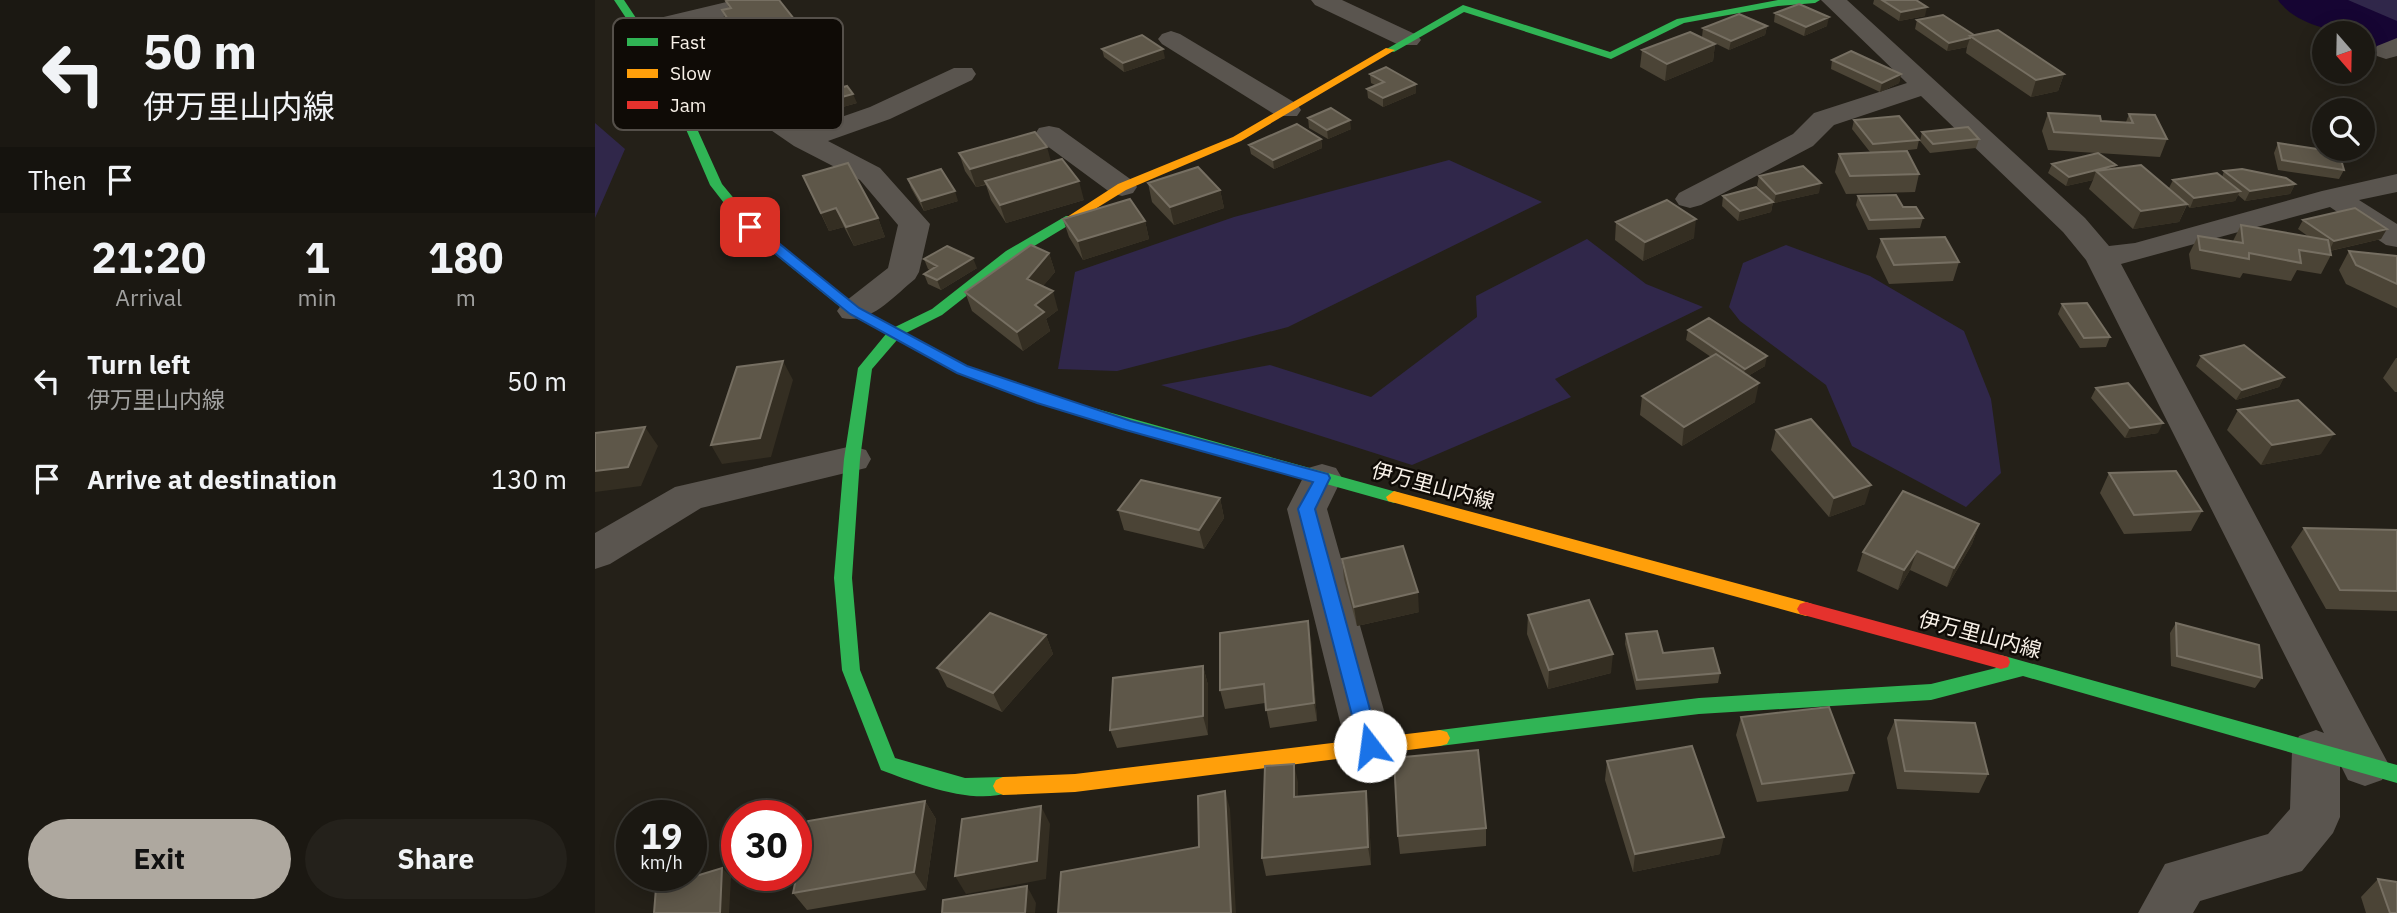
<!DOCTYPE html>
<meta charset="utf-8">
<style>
:root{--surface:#1b1812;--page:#24211b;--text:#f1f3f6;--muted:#a0a09f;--line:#393732;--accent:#aea89f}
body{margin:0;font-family:"IBM Plex Sans","Noto Sans JP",sans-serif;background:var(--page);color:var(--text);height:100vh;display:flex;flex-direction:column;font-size:26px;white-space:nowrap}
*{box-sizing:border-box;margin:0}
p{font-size:23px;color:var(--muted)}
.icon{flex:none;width:38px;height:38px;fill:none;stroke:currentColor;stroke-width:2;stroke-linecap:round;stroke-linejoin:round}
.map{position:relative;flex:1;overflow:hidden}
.details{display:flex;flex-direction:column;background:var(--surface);width:595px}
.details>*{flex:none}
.guide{background:#1b1812;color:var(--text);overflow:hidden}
.needle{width:46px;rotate:160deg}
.buttons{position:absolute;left:1717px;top:21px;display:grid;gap:14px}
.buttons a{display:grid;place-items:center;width:63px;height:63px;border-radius:50%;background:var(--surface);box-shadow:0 4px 18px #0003,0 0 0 2px var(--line);font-size:35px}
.speed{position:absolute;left:21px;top:800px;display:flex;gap:14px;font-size:35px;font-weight:700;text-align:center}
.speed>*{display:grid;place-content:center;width:91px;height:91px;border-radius:50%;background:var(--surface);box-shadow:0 4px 18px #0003,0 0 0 2px var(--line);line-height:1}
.speed small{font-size:18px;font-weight:400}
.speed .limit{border:10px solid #d22;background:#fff;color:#111}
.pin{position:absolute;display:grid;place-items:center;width:60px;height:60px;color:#fff;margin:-30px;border-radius:14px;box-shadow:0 4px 10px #0006}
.me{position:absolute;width:77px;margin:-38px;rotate:345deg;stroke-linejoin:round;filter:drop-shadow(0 0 5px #0008)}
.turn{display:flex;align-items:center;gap:24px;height:147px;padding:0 28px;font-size:32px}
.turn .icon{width:91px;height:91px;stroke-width:2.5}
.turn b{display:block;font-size:49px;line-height:60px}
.then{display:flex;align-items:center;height:66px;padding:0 28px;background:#0003;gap:14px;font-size:26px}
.eta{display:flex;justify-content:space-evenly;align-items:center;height:119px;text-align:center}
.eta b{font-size:42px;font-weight:700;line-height:49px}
.button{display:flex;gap:14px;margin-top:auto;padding:14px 28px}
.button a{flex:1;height:80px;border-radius:42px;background:var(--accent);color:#111;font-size:28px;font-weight:700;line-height:80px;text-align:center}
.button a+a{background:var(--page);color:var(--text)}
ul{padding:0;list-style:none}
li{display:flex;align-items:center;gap:21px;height:98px;padding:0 28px}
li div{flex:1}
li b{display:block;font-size:26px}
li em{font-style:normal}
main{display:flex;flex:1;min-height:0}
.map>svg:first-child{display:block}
</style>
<main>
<section class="details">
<div class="guide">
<div class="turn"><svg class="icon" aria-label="left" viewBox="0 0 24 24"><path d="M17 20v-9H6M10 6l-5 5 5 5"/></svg><div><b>50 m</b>伊万里山内線</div></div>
<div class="then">Then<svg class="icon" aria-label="arrive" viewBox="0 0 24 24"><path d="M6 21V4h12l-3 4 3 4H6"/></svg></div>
</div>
<div class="eta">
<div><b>21:20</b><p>Arrival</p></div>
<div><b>1</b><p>min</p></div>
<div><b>180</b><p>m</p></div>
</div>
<ul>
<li><svg class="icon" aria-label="left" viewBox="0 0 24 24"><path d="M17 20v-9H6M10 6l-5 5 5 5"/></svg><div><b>Turn left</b><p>伊万里山内線</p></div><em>50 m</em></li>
<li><svg class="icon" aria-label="arrive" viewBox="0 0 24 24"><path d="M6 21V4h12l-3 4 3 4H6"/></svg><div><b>Arrive at destination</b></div><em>130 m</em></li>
</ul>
<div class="button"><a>Exit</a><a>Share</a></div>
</section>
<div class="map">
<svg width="1802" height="913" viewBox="0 0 1802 913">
<rect width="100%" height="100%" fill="#242018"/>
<!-- green -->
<path fill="#30274a" d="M1732,0h70v29z
M0,123l30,26 -30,69z
M854,160l93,42 -254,125 -171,44 -59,-2 17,-97 159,-55z
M992,239l59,45 57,23 -148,72 16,18 -159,68 -251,-80 109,-20 101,32 106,-80 -1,-21z
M1191,245l84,31 94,55 27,68 10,74 -35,34 -114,-61 -26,-61 -86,-64 -11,-14 14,-44z"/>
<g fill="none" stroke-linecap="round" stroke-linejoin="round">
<!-- river -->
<path fill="#160533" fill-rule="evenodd" d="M1683,0h70l49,21v35l-34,-11v-12c-29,0 -68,-9 -85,-33z"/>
<!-- street -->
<path fill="#5a554f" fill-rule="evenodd" d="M140,0h42l-4,5 -134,32 -9,-2 -3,-5 3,-5z
M716,0h31l75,35 4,5 -4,5h-18l-84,-40z
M1226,0h26l238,218 24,28 26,-3 187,-52 75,-17v18l-38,8 38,24v23l-11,-2 -56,-38 -209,57 268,501 -7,15 -17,6 -17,-6 -8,-16v53l-7,16 -31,38 -102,30 -7,12h-55l27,-49 103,-30 22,-25 2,-58 7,-15 17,-6 8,3 -238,-473 -23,-28 -142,-136 -87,29 -21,21 -112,59 -11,3 -11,-3 -4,-6 4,-6 114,-59 21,-21 93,-30z
M576,31l9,3 117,70 4,6 -4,6h-20l-115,-72 -4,-5 4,-5z
M1802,38v18l-11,3 -9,-3 -4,-5 4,-5z
M70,61l47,4 95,64 63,-22 84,-39h18l4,6 -4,6 -82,39 -62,22 52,27 50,56 -11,48 -4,7c-21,17 -45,46 -73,39l-5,-7 5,-7 46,-36 10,-43 -38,-45 -66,-34 -97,-67 -41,-4 -4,-6 4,-6z
M454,126l10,2 74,53 4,6 -4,6 -11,3 -11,-3 -72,-53 -4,-6 4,-6z
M257,446l14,4 5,9 -5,9 -165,40 -91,56 -15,5v-36l80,-46z
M727,464l14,4 6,10 -15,31 67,237 -7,15 -17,6 -17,-6 -7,-15 -59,-237 21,-41z"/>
<!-- fast -->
<path fill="#30b455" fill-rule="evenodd" d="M19,0h10l46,69 52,115 33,40 104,84 36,19 37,-18 74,-58 60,-35h8v6l-58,35 -74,58 -36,18 61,34 80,28 353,98 2,4 -2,4 -6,2 -357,-100 -80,-30 -60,-33 -25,29 -12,90 -8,119 8,92 35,88 70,20 38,-1 7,3 3,6 -3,6c-37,14 -94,-9 -129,-22l-39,-100 -8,-92 10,-119 14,-91 28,-34 -37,-20 -104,-84 -35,-45 -50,-116z
M1183,0h42l-5,3 -37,3 -94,17 -73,36 -147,-47 -70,40 -9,-2 78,-45 147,47 67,-33z
M1406,655l396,110v18l-374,-107 -92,24 -232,14 -259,32 -7,-2 -3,-6 3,-6 7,-2 259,-32 232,-14 65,-16 -4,-6 2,-5z"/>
<!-- slow -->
<path fill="#ff9f0a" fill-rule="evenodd" d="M791,48l9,2 -154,91 -115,49 -52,32h-8l-2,-3 54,-35 115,-47z
M799,491l412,111 6,2 3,5 -3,5 -6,2 -418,-115 -2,-4z
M845,730l7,2 3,6 -3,6 -7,2 -365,46 -72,3 -7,-3 -3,-6 3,-6 7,-3 72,-3z"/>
<!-- jam -->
<path fill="#e5322d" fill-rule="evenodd" d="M1211,602l195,53 7,2 2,5 -2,5 -7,2 -201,-55 -3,-5 3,-5z"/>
</g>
<!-- wall -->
<path fill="#4b4436" d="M1279,0h42l9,16 -26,5 -26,-17z
M131,1l74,35 -29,8 -7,-9 -11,3 15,19 -43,13 -15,-15 -4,-9 30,-9 -7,-10 -7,-17 7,-2z
M1180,13l52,13 -23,10 -30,-14z
M1322,20l57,15 90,39 -6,17 -27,6 -65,-44 1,-6 -20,4 -32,-22z
M1172,26l-2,9 -36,15 -27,-13 1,-9z
M1120,44l-2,17 -48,20 -25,-14 2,-17z
M507,49l63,9 -41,14 -20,-15z
M1237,60l69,14 -2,9 -19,9 -49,-23z
M205,68l38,10 -32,9 -3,-4 -38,10 -10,-14 -4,-9z
M775,74l46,10v9l-33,14 -15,-9 -1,-9 8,-4 -4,-2z
M238,90l24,13 -36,10 -3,-4 -23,7 -7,-13 -4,-9z
M1453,113l53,8 25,1 3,-8 38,25 -7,18 -62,-4 17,15 54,20 4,-8 49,-3 2,-6 71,13 -5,10 -45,7 -7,-6 -3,6 -45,7 -3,-3 -8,17 -46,7 -44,-40 4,-9 -27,6 -18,-13 4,-9 45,-11 -49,-3 -6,-19z
M713,118l43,11 -23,10 -19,-11z
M1259,120l65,20 -2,9 -26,3 28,22 -4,18 -69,2 -11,-22 4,-18 31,-2 -18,-23z
M1327,132l57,7 -3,9 -46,5 -10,-12z
M726,139l1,9 -48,21 -23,-15 -2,-9z
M1683,143l41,6 3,-6 22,27 -5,9 -61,-9 -4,-17z
M364,153l92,9 33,38 -78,23 -15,-23 -5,-15 -10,2 -11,-16z
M208,176l75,42 7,19 -31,9 -10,-19 -15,4z
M1164,176l60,17 -45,10 -17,-17z
M313,179l50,22 -34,10 -13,-23z
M553,183l72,7 4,18 -50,17 -22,-23z
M1128,196l50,6 -2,10 -33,9 -16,-15z
M1263,196l45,11 20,11 -3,10 -52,2 -12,-25z
M468,219l82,2 4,18 -66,21 -14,-23z
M1708,220l78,19 -51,12 1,4 -10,19 -24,-4 -6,11 -48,-8 -3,5 -49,-9 -2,-15 9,-18 35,5 8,-16 68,12 -11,-8z
M1021,222l78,16 -51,23 -28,-21z
M1286,239l78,23 -6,19 -64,3 -13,-27z
M1754,251l48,5v52l-51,-24 -7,-14z
M454,253l6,19 -13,15 16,23 -12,9 4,12 -27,20 -51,-40 -7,-19z
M329,259l53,9 -36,22 -13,-6 -4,-10 6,-4 -2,-1z
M1467,304l48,33 -4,10 -26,1 -22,-34z
M1093,330l77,36 -17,10 7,26 -73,44 -42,-31 2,-19 69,-39 -25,-17z
M1606,356l83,21 -5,10 -43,13 -40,-34z
M1801,358h1v34h-2l-12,-14z
M1501,388l62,45 -33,5 -34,-40z
M1643,410l83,44 -60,11 -34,-35z
M1181,430l89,74 -36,13 -58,-67z
M1514,473l93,38 -11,20 -67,3 -24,-41z
M625,498l4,20 -20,31 -80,-19 -6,-20z
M1384,524l-7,20 -25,43 -37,-17 -12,20 -41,-19 6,-19z
M1709,528l93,2v81l-71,-2 -35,-62z
M747,559l77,53 -62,14 -13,-47z
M933,615l83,58 -63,16 -21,-55z
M1581,623l86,55 -7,10 -84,-22 -1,-33z
M1031,634l37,19 57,20 -2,10 -82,7 -11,-46z
M451,635l7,19 -51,58 -55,-25 -10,-19z
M716,640l6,81 -47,7 -5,-25 -40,6 -5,-19z
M608,666l5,19v50l-91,13 -7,-18z
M1146,717l113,56 -6,18 -91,11 -21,-67z
M1300,720l93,54 -9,19 -82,-4 -10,-51z
M1012,761l113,93 -87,18 -28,-92z
M703,782v14l71,13 2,56 -105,11 -4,-18z
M330,801l11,18 -10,71 -119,20 -14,-17z
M891,828v18l-86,8 -2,-18z
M1783,879l19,34h-31l-5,-16z"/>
<!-- shaded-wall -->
<path fill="#342e22" d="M1332,7l-2,9 -26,5 2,-9z
M1234,17l-2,9 -23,10 2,-9z
M162,18l7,17 -25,6 -8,-17z
M199,19l6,17 -29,8 -7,-17z
M1172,26l-2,9 -36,15 2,-9z
M1375,38l-3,9 -20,4 2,-8z
M1120,44l-2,17 -48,20 2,-17z
M169,48l4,9 -43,13 -4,-9z
M568,49l2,9 -41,14 -1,-9z
M239,69l4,9 -32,9 -4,-9z
M204,74l4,9 -38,10 -4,-9z
M1306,74l-2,9 -19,9 2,-9z
M1469,74l-6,17 -27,6 5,-17z
M821,84v9l-33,14v-9z
M258,94l4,9 -36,10 -4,-9z
M220,100l3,9 -23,7 -4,-10z
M755,120l1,9 -23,10 -1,-9z
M726,139l1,9 -48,21 -1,-9z
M452,147l5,18 -67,16 1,3 -10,3 -6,-18z
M1521,165l-4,10 -16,-4 -3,9 -27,6 3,-9z
M484,181l5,19 -78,23 -6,-18z
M1226,183l-2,10 -45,10 2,-9z
M1700,184l-5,10 -45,7 5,-10z
M625,190l4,18 -50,17 -4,-18z
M360,191l3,10 -34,10 -3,-10z
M1645,191l-5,10 -45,7 4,-10z
M1178,202l-2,10 -33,9 2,-10z
M1592,204l-8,18 -46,7 8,-18z
M241,208l8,19 -15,4 -8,-18z
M283,218l7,19 -31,9 -8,-19z
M1101,219l-2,19 -51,23 2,-19z
M550,221l4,18 -66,21 -5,-19z
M1792,229l-6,10 -52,12 5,-10z
M454,253l6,19 -22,26 -6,-19z
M378,258l4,10 -36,22 -4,-10z
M458,291l5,19 -12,9 4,12 -27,20 -6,-19 18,-27z
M1172,356l-2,10 -22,13 2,-10z
M188,361l10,19 -22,77 -49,7 -11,-19z
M1689,377l-5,10 -43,13 6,-10z
M1164,383l-4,19 -73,44 2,-19z
M1568,423l-5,10 -33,5 5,-10z
M50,427l13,19 -17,40 -46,6v-21z
M1739,434l-13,20 -60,11 11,-20z
M1276,485l-6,19 -36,13 5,-19z
M625,498l4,20 -20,31 -5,-19z
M1384,524l-7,20 -25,43 7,-19z
M1322,551l-7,19 -12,20 6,-20z
M823,592l1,20 -62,14 -3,-19z
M713,621l3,19 6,81 -3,-18z
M451,635l7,19 -51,58 -9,-19z
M1018,654l-2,19 -63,16 1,-19z
M608,666l5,19v50l-5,-19z
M699,764l4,18v33l-4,-18z
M630,791l5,18 6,104h-5z
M771,791l3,18 2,56 -3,-18z
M330,801l11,18 -10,71 -12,-18z
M446,806l9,18 -4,55 -80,15 -11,-18z
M1129,837l-4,17 -87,18 2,-18z
M127,868l9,9 -2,36h-9z
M432,886l9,17 -1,10h-10z"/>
<!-- building -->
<path fill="#5e5749" stroke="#766f62" stroke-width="2" d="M134,0h50l15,19 -30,8 -7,-9 -26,6 -9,-14 9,-2 -5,-7z
M1287,0h34l11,7 -26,5z
M1204,4l30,13 -23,10 -31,-14z
M1144,14l28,12 -36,15 -28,-13z
M1348,15l31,20 -4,1v2l-21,5 -32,-23z
M1403,30l66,44 -28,6 -66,-44z
M1095,32l25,12 -48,20 -25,-14z
M547,35l21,14 -40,14 -21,-14z
M1256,51l50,23 -19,9 -50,-23z
M791,67l30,17 -33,14 -16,-9 17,-7 -14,-8z
M233,82l5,8 14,-4 6,8 -36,10 -2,-4 -24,6 -7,-12z
M736,108l19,12 -23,10 -19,-12z
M1453,113l52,3 1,5 32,2 -4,-9 26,1 12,24 -113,-7z
M1304,116l20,24 -46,4 -19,-24z
M702,124l24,15 -48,21 -24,-15z
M1373,127l11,12 -46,5 -11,-12z
M440,132l12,15 -77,22 -11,-16z
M1683,143l46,7 -2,-7h2v6h14l6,21 -62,-10z
M1312,151l12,23 -69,2 -11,-22z
M1503,153l18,12 -47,12 -17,-13z
M467,159l17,22 -79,24 -15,-24z
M253,163l30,55 -32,9 -10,-19 -15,5 -18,-37z
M1546,165l46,39 -46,7 -45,-40z
M1208,166l18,17 -45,11 -17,-18z
M603,167l22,23 -50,17 -22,-24z
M346,169l14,22 -34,10 -13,-22z
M1647,169l44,9 9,6 -45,7 -26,-20z
M1622,173l23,18 -46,7 -21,-18z
M1161,187l17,15 -33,9 -17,-15z
M1301,195l7,12h13l7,11 -53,2 -12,-24z
M535,199l15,22 -67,20 -15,-22z
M1072,200l29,19 -51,23 -29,-20z
M1760,208l32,21 -53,12 -31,-21z
M1646,225l87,15 3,15 -32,-5 2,13 -52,-10v6l-49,-9 -2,-14 45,7z
M1350,237l14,25 -65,3 -13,-26z
M436,245l18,8 -22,26 26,12 -18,14 9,7 -27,20 -52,-40z
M352,246l26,12 -36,22 -13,-6 13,-8 -13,-7z
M1754,251l48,5v28l-41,-19z
M1492,303l23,34 -26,1 -22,-34z
M1114,318l58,38 -22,13 -57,-39z
M1649,345l40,32 -42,13 -41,-34z
M1121,354l43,29 -75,44 -42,-31z
M188,361l-23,77 -49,7 26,-78z
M1533,383l35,40 -33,5 -34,-40z
M1703,400l36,34 -62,11 -34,-35z
M1216,419l60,66 -37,13 -58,-68z
M50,427l-17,40 -33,4v-38z
M1581,471l26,40 -68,4 -25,-42z
M546,480l79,18 -21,32 -81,-20z
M1308,491l76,33 -25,44 -37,-17 -13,19 -41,-18z
M1709,528l93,2v61l-57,-1z
M808,546l15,46 -64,15 -12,-48z
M994,600l24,54 -64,16 -21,-55z
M395,613l56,22 -53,58 -56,-25z
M713,621l6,82 -48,7 -2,-26 -44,6v-57z
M1581,623l83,22 3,33 -85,-22z
M1062,631l6,22 50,-5 7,25 -83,7 -11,-46z
M608,666v50l-93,14 3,-52z
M1234,707l25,66 -92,11 -21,-67z
M1300,720l80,3 13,51 -83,-3z
M1097,746l32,91 -89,17 -28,-93z
M883,750l8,78 -88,8 -4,-78z
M699,764v33l72,-6 2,56 -106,11 3,-92z
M630,791l6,122h-173l3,-41 138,-25 -1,-51z
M330,801l-11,71 -121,21 15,-72z
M446,806l-4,55 -82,15 7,-57z
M127,868l-2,45h-66l2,-25z
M1783,879l19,3v31h-7z
M432,886l-2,27h-83l1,-13z"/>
<!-- route -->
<path fill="#1a73e8" stroke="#114b97" stroke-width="2" d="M151,224h9l104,84 108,58 164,55 197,53 2,4 -15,31 65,237 -3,6 -7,2 -7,-2 -3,-6 -62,-237 15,-27 -191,-53 -85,-26 -80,-30 -107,-59 -104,-84z"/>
<g text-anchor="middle" stroke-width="5" stroke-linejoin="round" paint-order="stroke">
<!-- street labels -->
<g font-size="21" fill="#f8f1e8" stroke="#0f0b06">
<text transform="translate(838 486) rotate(15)" y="7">伊万里山内線</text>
<text transform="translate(1385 635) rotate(15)" y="7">伊万里山内線</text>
</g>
</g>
<!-- legend -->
<rect x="18" y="18" width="230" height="112" rx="10" fill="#0f0b06" stroke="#55504a" stroke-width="2"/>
<rect x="32" y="38" width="31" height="8" fill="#30b455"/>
<rect x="32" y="69" width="31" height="9" fill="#ff9f0a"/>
<rect x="32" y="101" width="31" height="8" fill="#e5322d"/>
<g font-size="19" fill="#f8f1e8">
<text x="75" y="49">Fast</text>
<text x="75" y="80">Slow</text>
<text x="75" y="112">Jam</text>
</g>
</svg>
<div class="buttons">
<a><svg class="needle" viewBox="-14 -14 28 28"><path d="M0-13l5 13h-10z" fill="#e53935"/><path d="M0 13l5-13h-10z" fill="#a0a09f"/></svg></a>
<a><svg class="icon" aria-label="search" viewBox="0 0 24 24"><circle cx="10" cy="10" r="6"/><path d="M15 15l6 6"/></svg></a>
</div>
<div class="speed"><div>19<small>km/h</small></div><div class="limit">30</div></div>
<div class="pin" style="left:155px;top:227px;background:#d93025"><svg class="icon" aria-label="arrive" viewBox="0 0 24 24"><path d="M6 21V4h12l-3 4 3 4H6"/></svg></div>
<svg class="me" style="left:775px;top:746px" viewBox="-20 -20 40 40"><circle r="19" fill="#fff"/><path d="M0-13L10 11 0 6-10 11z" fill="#1a73e8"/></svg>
</div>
</main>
